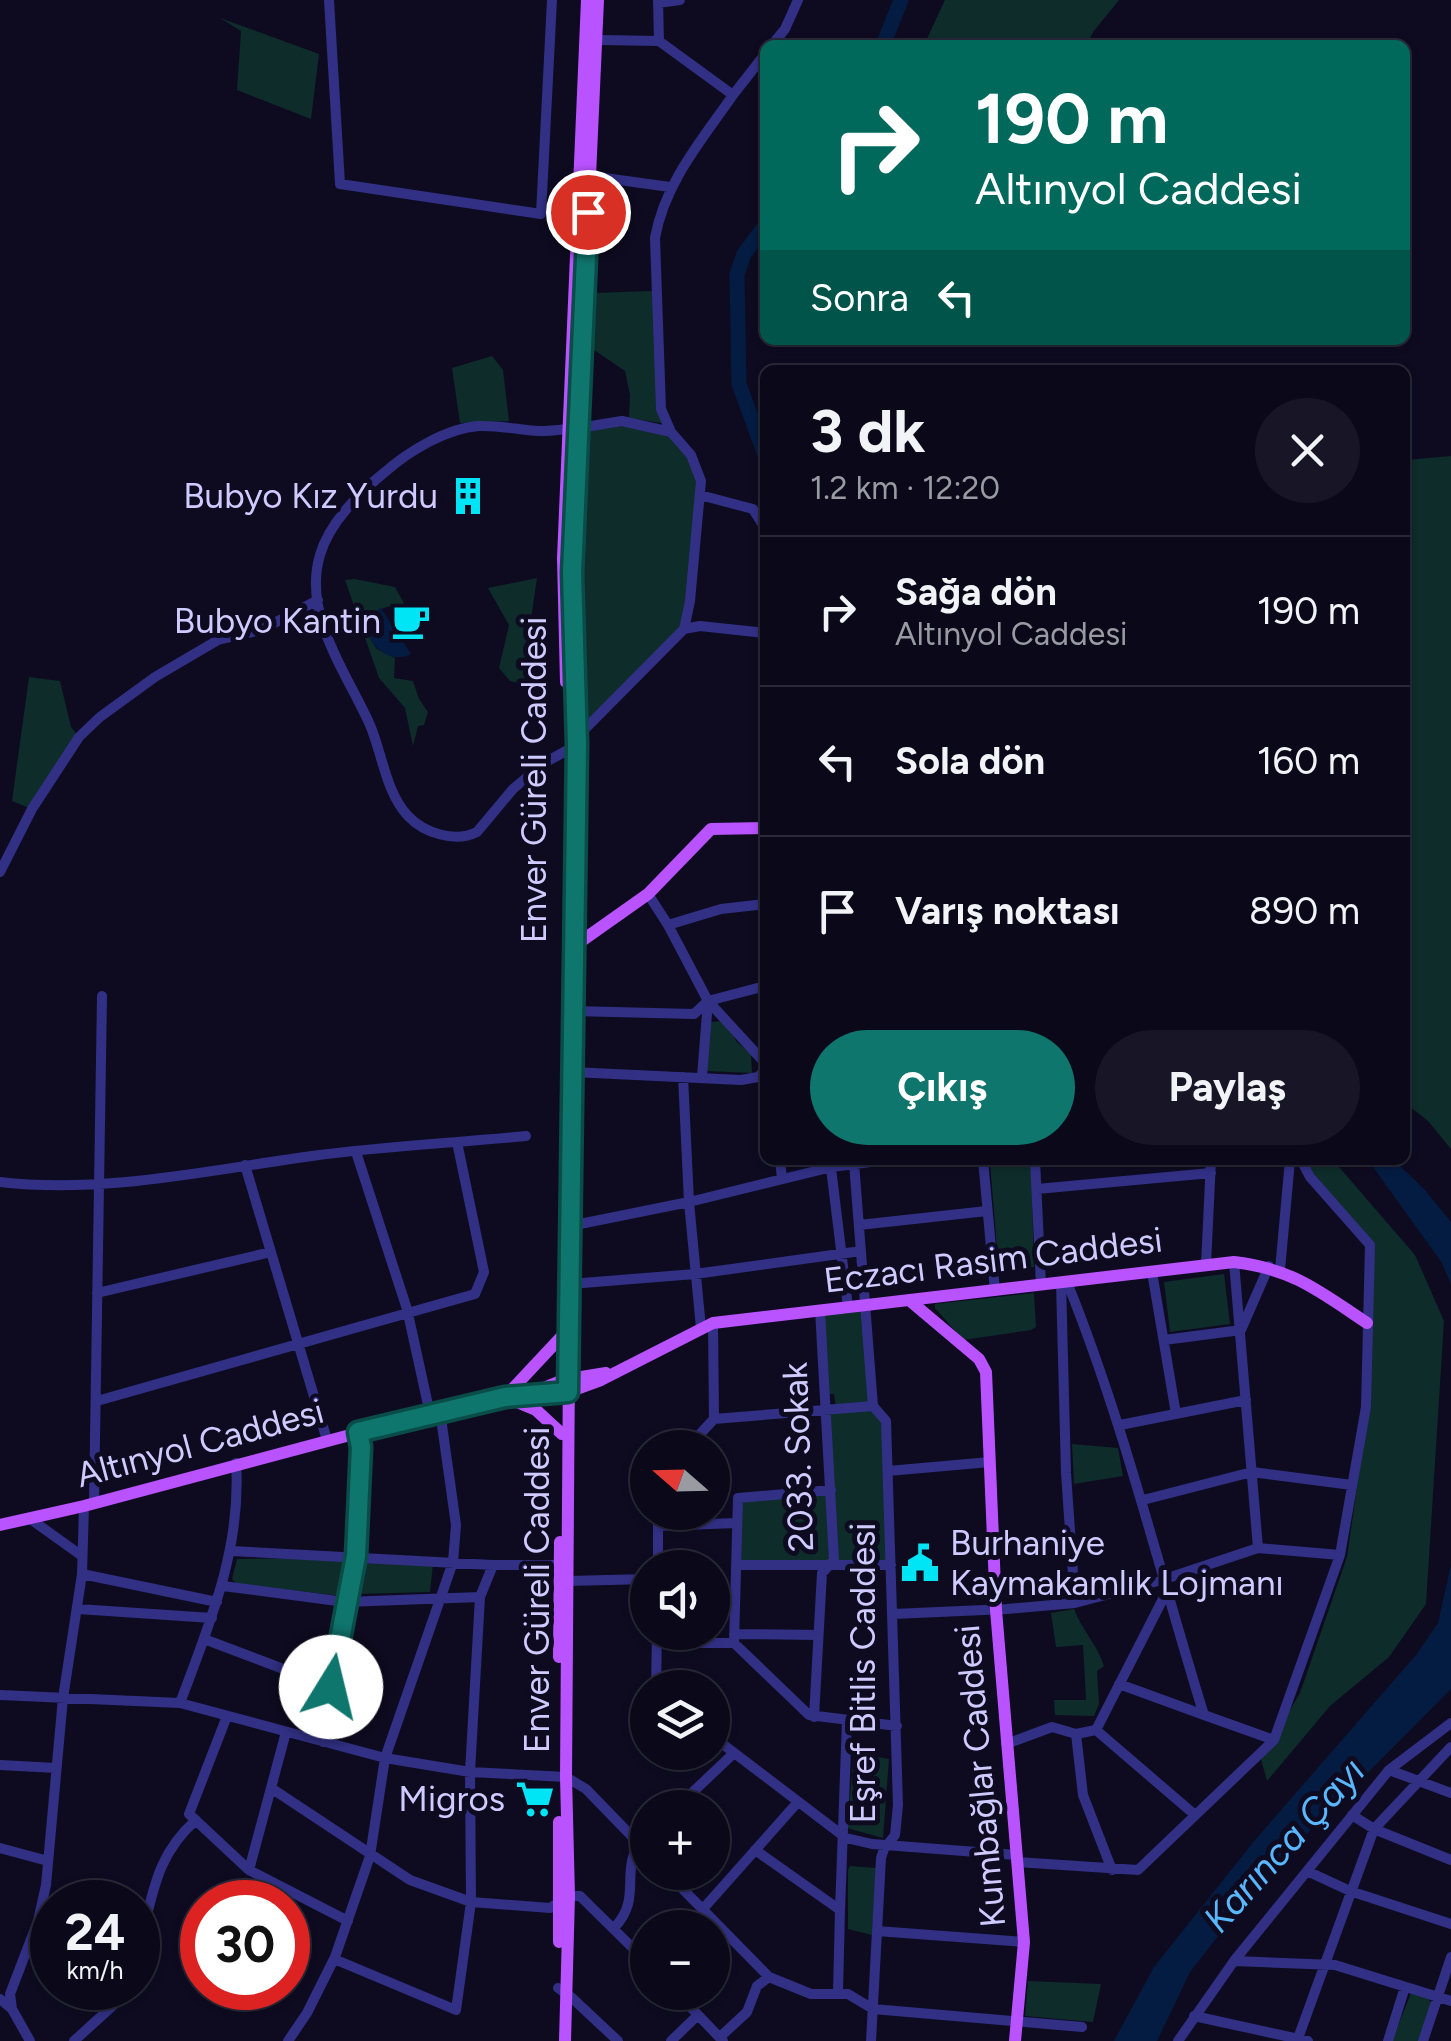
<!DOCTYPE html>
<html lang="tr">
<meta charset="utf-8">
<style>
:root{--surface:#0a0819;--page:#181626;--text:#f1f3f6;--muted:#999aa2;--line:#2a2938;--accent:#0f766e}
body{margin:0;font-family:Figtree,sans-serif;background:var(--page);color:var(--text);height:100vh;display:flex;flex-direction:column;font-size:38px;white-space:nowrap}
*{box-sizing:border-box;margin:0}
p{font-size:32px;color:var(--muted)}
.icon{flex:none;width:55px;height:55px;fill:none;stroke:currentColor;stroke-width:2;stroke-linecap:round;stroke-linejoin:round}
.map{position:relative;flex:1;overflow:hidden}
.details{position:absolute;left:760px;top:365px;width:650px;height:800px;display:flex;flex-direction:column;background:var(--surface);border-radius:15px;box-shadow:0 2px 8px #0004,0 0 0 2px var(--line)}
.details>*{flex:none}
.guide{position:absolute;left:760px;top:40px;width:650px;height:305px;border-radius:15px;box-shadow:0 2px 8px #0004,0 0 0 2px var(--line);background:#00695c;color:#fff;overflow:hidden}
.needle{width:65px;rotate:290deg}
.tools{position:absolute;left:630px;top:1430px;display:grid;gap:20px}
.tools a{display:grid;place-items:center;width:100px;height:100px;border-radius:50%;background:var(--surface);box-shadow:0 2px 8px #0004,0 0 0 2px var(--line);font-size:50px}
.speed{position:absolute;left:30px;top:1880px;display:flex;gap:20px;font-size:50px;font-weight:700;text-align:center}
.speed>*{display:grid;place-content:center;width:130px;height:130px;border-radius:50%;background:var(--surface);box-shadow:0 2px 8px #0004,0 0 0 2px var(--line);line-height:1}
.speed small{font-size:25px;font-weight:400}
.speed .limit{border:15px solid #d22;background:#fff;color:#111}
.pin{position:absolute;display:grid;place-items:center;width:85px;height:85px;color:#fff;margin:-42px;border:5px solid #fff;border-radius:50%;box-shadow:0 2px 10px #0007}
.me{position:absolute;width:110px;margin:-55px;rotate:9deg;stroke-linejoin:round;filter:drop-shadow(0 0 8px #0008)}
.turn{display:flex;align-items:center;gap:35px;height:210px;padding:0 50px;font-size:45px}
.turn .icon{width:130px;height:130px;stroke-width:2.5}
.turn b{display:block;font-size:70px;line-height:85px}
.then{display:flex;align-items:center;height:95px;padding:0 50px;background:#0003;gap:20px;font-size:38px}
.round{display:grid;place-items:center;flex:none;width:105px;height:105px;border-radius:52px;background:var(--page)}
.headline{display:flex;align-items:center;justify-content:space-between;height:170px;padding:0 50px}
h1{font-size:60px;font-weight:700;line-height:75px}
.action{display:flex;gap:20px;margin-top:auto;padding:20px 50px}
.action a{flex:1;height:115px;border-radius:60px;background:var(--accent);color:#fff;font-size:40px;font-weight:700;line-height:115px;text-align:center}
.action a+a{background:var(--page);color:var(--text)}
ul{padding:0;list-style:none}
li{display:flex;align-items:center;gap:30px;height:150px;padding:0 50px;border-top:2px solid var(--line)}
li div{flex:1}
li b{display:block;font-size:38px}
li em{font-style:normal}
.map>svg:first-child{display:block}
</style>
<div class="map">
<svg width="1451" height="2041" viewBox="0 0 1451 2041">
<rect width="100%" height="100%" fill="#0e0b21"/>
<!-- green -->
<path fill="#0d2c2a" d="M945,0h174l-26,32 -6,13h-163z
M220,18l99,36 -8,65 -74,-29 4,-59z
M652,291l15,133 -38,-6 1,-23 -5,-24 -38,-26 6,-52z
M492,356l11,14 6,51 -49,2 -8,-55z
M622,421l49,11 11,10 19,39 -17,148 -102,99 -3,-219 5,-83z
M1451,456v693l-23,-28 -19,-15 -4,16v-662z
M537,578l-14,96 11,13 -24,-6 -11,-13 10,-43 -21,-37z
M355,579l40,8 10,18c-29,-1 -50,15 -28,44l18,9 -1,20 19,3 6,18 9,13 -4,13 -6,1 -5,20 -8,-38 -26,-30 -34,-98z
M29,677l31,4 11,46 8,10 -47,72 -20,-8z
M726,1021l10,20 15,13 1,19 -46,-2 3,-49z
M1031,1160l3,107 -35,5 -9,-109z
M1302,1160h31l82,95 29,66 -18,283 -37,53 -59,49 -63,75 -6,-22 39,-66 47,-136 16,-112 7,-204z
M1224,1274l6,50 -60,8 -6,-50z
M1034,1293l2,34 -5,3 -68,10 -28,-32v-4z
M866,1305l7,101 13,15 5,144h-155l1,-64 94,-11 -5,-80 10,-1 -2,-15h-9l-5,-84z
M1072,1444l46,4 5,28 -49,8z
M347,1558l4,3 -9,35 -105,-12 -5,-5 5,-20z
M358,1563l75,1 -3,28 -74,2 -3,-7z
M1074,1609c8,21 24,37 30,57l-7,5 2,33 -5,12 -39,-1 -1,-15h32l-3,-55 -27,2 -5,-34z
M854,1753l35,6 -6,79 -36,-10z
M850,1866l26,2 -4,67 -24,-6v-59z
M1028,1981l73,3 -8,38 -68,-6z
M1411,1993l18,5 2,6 -13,37h-26z"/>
<!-- water -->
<path fill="#041c41" d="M380,607l31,47c-16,8 -30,0 -40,-13l-1,-20z
M1368,1160h26l30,29 27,33v62l-9,-21z
M1451,1565v124l-185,186 -76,97 -33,69h-43l40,-74 101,-127 161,-185 22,-32z"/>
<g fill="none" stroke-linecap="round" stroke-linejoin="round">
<!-- river -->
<path stroke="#041c41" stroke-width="15" d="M883,45l18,-45
M765,226l-21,28 -7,20 2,110 26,71"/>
<!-- minor -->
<path stroke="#313085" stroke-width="10" d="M329,0l11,184 201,30 11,-214
M658,0l1,41
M658,3l22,-3
M601,40l58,1 74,54 32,-41
M772,45l13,-16 13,-29
M590,176l80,11
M622,421l49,11 20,23 10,26 -11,120 -6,28 -102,103 -5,13 -33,18 -31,26 -36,43c-22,11 -53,1 -69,-16 -22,-23 -26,-63 -38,-91 -23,-52 -68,-110 -50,-170 9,-32 40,-63 65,-83 24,-21 62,-44 94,-46 20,-1 40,4 60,5 27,0 56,-6 83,-10z
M671,432l-10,-23 -6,-171c10,-56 47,-98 78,-143
M700,495l53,14 12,19
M684,629l16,-3 65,7
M0,872l32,-63 47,-72 21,-20 55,-40 63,-37 43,-10 57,-30
M648,894l20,31 40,76 57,62
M668,925l53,-16 44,-5
M573,1011l121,3 14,-13 57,-15
M572,1072l169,8 17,-3 7,-7
M683,1077l6,125 12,126
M702,1077l6,-76
M356,1152l51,157 23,105
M780,1160l2,19
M830,1160l18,147
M983,1160l12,131
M1035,1160l6,125
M854,1163l19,243 13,15 12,384 -3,30 -11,14 -3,9 -10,183
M245,1165l82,275
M0,1182c104,12 209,-12 312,-26 71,-10 143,-13 214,-20
M1037,1189l174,-16
M859,1225l128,-14
M570,1226l119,-24 143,-35 54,-7
M1234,1262l24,286
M1206,1265l5,-105
M1280,1270l10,-110
M1152,1272l24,142
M1061,1282l5,191 9,130
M1067,1282c57,141 92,288 137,433l70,25
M570,1284l125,-10 166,-23
M97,1293l174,-41
M713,1323l1,96
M1164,1340l77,-10 28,-64
M97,1401l378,-107 9,-22 -27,-130
M1120,1425l126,-25
M687,1448l27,-29 159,-13
M888,1471l102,-9
M1143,1500l109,-28 100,13
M94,1503l8,-507
M658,1512v56
M29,1518l53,38
M658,1526l78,-3
M231,1551l262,14h66
M736,1565h155
M82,1574l135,28
M568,1581l80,-2
M223,1586l122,16 135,-5 13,-32
M78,1609l134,9
M893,1614l114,-5 68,-6 87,-23 96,-32 82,7
M734,1634l84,1
M204,1639l127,48
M657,1643h77l4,-145 93,-8
M734,1643l75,72 88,11
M1119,1684l85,31
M656,1688l1,-56
M0,1695l180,8 205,55 85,14 96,5 20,12 62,64
M180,1703c29,-78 62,-155 56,-240
M227,1716l-38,98 60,56 99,51
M814,1717l8,-144 12,-13 -14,-250
M1096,1730l99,85
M712,1736l134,102 26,6 144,11
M323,1742l22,-140 12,-47 4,-108 -3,-14
M1006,1744l46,-17 24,7
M0,1765l56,3
M1389,1770l62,23
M271,1788l139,92 61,22 79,6 19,-12h11l68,67
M676,1808l58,-55
M1352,1815l22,14 77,31
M0,1848l48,13
M755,1850l85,60 -2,82
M1017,1862l121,8 136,-130 66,-185 26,-148 4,-162 -60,-68 -9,-17
M249,1870l37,-138
M1112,1870l-29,-75 -7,-61 20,-4 70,-137
M1307,1871l43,20 101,33
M666,1872l103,105 42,17h37l25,15 209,18
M702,1910l95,-107
M840,1910l7,-189
M614,1928c32,-33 0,-62 34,-94
M877,1931l147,11
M138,1950c15,-51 15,-92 58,-130
M334,1959l122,51 15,-108 -1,-130 10,-175
M1234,1961l101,4 116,36
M558,1988l13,9 47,44
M676,1992l47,49
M0,1999l12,10 18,32
M12,2009l-2,-15 28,-73 8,-36 17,-187 19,-124 2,-68
M1194,2016l114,25
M720,2037l27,-25 10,-26 12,-9
M74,2041l45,-41 7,-12
M288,2041l19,-28 28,-56 35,-101 15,-98 68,-196 3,-37 -16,-114
M671,2041l27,-26
M1178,2041l56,-80 155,-191 62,-47
M1297,2041l77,-212 77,-82
M1388,2041l17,-54
M1423,2041l28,-84"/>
<!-- major -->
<path stroke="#b952ff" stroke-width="12" d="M566,682l-3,-124 24,-558
M573,947l75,-53 63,-65 54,-1
M909,1300l70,59 7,13 10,238 28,332 -9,99
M539,1390l24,-10 43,-7
M562,1434l-26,-24 -31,-13 57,-61
M0,1525l84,-19 356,-95 92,-18 36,-1 33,-12 112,-57 521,-61c59,7 85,29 133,61
M559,1657l1,-115
M559,1942v-120
M565,2041l4,-145 -3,-119 4,-551 7,-481 -5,-172 26,-573"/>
</g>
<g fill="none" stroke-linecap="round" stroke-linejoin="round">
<!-- route casing -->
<g stroke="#0a4d48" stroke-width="25">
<path id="route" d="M331,1687l25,-131 5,-109 -3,-15 147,-35 63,-5 9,-647 -5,-172 16,-361"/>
</g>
<!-- route -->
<use href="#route" stroke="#0f766e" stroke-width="18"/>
</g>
<!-- icons -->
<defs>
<g id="building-bare" transform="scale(3)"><path d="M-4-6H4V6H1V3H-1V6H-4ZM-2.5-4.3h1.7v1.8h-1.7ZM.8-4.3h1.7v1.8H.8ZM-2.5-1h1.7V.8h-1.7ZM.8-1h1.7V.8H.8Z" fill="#00e5f6" stroke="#0e0b21" stroke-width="2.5" paint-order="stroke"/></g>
<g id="cafe-bare" transform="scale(3)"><path d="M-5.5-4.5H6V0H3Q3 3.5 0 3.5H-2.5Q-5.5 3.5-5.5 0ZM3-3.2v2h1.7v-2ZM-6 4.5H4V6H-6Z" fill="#00e5f6" stroke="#0e0b21" stroke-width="2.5" paint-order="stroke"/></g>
<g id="civic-bare" transform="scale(3)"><path d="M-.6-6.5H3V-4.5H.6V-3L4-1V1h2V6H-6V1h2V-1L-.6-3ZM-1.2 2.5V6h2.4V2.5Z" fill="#00e5f6" stroke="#0e0b21" stroke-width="2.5" paint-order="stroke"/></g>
<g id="supermarket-bare" transform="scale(3)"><path d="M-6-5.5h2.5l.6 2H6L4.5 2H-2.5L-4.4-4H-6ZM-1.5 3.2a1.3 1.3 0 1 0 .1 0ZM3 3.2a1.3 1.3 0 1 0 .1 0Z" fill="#00e5f6" stroke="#0e0b21" stroke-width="2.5" paint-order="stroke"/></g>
</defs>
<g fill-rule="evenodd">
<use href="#building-bare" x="468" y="496"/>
<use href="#cafe-bare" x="411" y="621"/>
<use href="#civic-bare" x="920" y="1563"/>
<use href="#supermarket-bare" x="535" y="1799"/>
</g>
<g text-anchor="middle" stroke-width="10" stroke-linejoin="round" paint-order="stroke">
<!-- poi labels -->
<g font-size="35" fill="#cfcbff" stroke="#0e0b21" text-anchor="end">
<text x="438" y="508">Bubyo Kız Yurdu</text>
<text x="381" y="633">Bubyo Kantin</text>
<text x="950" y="1555" text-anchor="start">Burhaniye<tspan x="950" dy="40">Kaymakamlık Lojmanı</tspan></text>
<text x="505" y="1811">Migros</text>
</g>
<!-- street labels -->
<g font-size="35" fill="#cfcbff" stroke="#0e0b21">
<text transform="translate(534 780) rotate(-90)" y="12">Enver Güreli Caddesi</text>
<text transform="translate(993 1260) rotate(-7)" y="12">Eczacı Rasim Caddesi</text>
<text transform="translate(200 1443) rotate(-15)" y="12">Altınyol Caddesi</text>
<text transform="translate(798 1457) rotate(-92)" y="12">2033. Sokak</text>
<text transform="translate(537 1590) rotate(-90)" y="12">Enver Güreli Caddesi</text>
<text transform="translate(863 1673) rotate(-90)" y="12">Eşref Bitlis Caddesi</text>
<text transform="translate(980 1776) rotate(-95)" y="12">Kumbağlar Caddesi</text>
</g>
<!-- water labels -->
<g font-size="38" font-style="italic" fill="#59b7ff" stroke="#0e0b21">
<text transform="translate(1284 1845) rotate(-48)" y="13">Karınca Çayı</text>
</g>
</g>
</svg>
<div class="tools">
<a><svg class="needle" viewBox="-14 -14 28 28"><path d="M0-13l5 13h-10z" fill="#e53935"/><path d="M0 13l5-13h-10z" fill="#999aa2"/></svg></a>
<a><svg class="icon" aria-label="sound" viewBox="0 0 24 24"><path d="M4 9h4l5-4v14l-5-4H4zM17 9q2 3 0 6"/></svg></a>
<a><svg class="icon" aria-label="layers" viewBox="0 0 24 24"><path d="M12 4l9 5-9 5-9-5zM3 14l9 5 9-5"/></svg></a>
<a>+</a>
<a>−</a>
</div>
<div class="speed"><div>24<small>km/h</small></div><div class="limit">30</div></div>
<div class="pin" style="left:588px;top:212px;background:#d93025"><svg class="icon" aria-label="arrive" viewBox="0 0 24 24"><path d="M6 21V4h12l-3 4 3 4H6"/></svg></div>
<svg class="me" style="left:331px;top:1687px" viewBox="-20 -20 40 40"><circle r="19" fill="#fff"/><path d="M0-13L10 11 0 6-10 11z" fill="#0f766e"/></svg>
<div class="guide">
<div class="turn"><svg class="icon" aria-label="right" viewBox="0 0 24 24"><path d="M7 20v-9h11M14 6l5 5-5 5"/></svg><div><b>190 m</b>Altınyol Caddesi</div></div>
<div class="then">Sonra<svg class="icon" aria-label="left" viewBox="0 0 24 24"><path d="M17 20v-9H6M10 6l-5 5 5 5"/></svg></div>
</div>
<section class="details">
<div class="headline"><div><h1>3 dk</h1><p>1.2 km · 12:20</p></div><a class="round"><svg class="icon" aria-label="close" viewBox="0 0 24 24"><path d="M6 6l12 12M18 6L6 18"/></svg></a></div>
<ul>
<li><svg class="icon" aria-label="right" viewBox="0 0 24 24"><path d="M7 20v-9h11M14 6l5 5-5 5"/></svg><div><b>Sağa dön</b><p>Altınyol Caddesi</p></div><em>190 m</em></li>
<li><svg class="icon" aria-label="left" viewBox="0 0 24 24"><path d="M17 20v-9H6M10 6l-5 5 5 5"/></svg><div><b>Sola dön</b></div><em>160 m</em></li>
<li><svg class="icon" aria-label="arrive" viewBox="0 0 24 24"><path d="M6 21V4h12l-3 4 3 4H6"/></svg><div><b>Varış noktası</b></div><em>890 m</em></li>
</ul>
<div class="action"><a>Çıkış</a><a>Paylaş</a></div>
</section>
</div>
